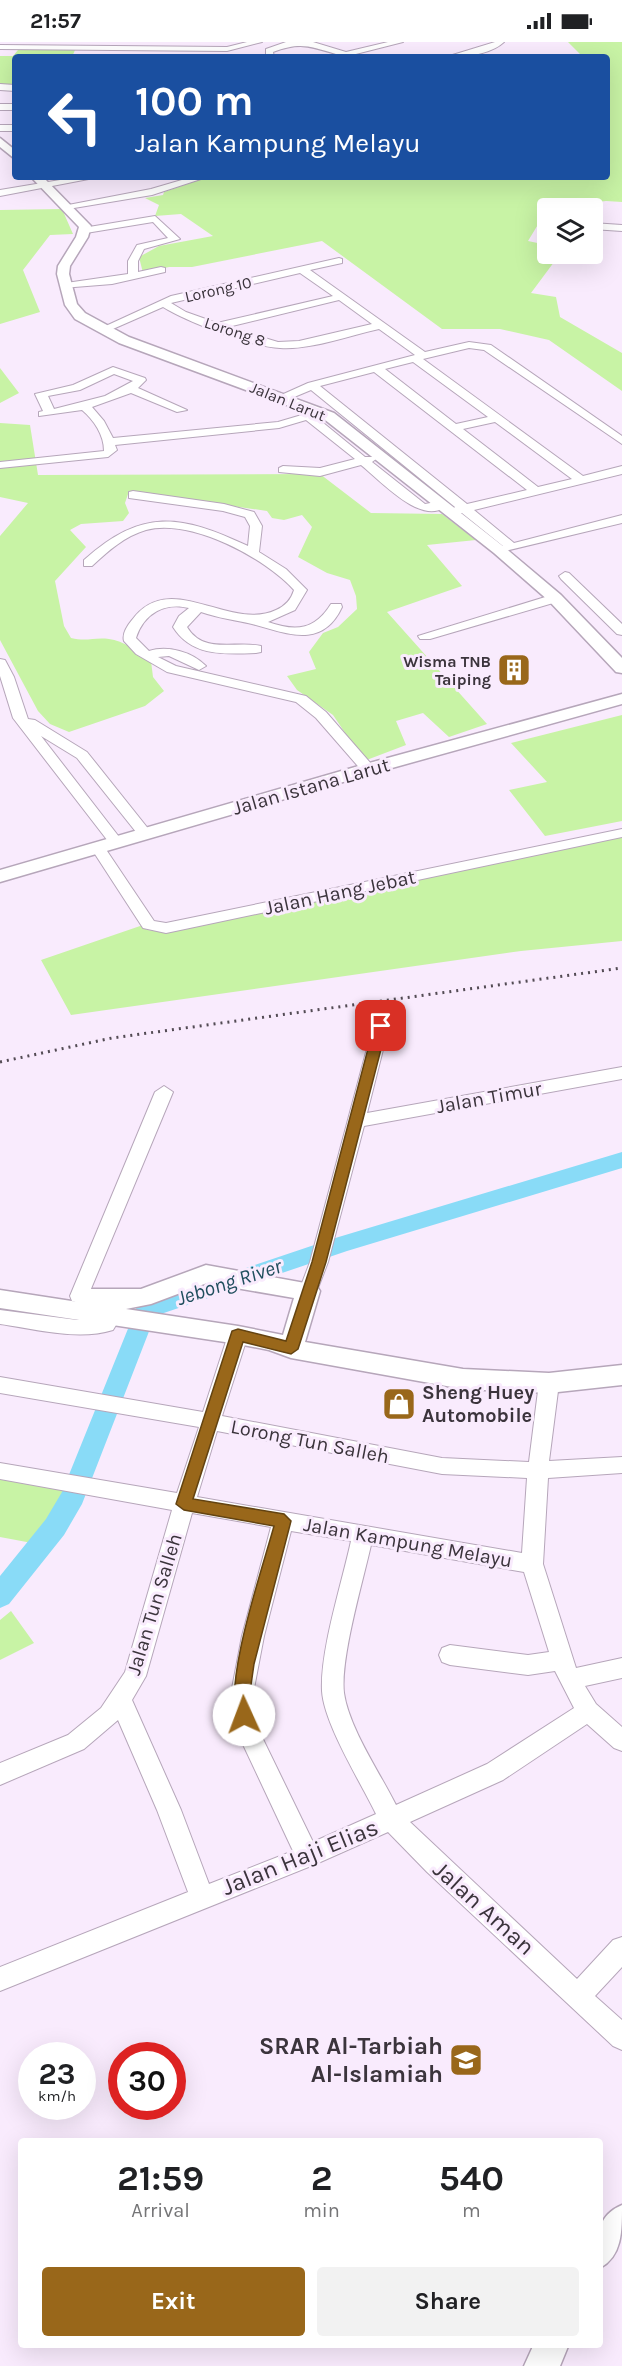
<!DOCTYPE html>
<style>
:root{--surface:#fff;--page:#f2f2f2;--text:#202124;--muted:#757577;--accent:#99671a}
body{margin:0;font-family:Karla,sans-serif;background:var(--page);color:var(--text);height:100vh;display:flex;flex-direction:column;font-size:22px;white-space:nowrap}
*{box-sizing:border-box;margin:0}
p{font-size:20px;color:var(--muted)}
.icon{flex:none;width:33px;height:33px;fill:none;stroke:currentColor;stroke-width:2;stroke-linecap:round;stroke-linejoin:round}
.map{position:relative;flex:1;overflow:hidden}
.drawer{position:absolute;left:18px;top:2096px;width:585px;height:210px;display:flex;flex-direction:column;background:var(--surface);border-radius:6px;box-shadow:0 6px 24px #0002}
.drawer>*{flex:none}
.hud{position:absolute;left:12px;top:12px;width:598px;height:126px;border-radius:6px;box-shadow:0 6px 24px #0002;background:#1a4fa0;color:#fff;overflow:hidden}
.tools{position:absolute;left:537px;top:156px;display:grid;gap:12px}
.tools a{display:grid;place-items:center;width:66px;height:66px;border-radius:6px;background:var(--surface);box-shadow:0 6px 24px #0002;font-size:30px}
.speed{position:absolute;left:18px;top:2000px;display:flex;gap:12px;font-size:30px;font-weight:700;text-align:center}
.speed>*{display:grid;place-content:center;width:78px;height:78px;border-radius:50%;background:var(--surface);box-shadow:0 6px 24px #0002;line-height:1}
.speed small{font-size:15px;font-weight:400}
.speed .limit{border:9px solid #d22;background:#fff;color:#111}
.pin{position:absolute;display:grid;place-items:center;width:51px;height:51px;color:#fff;margin:-26px;border-radius:12px;box-shadow:0 3px 9px #0006}
.me{position:absolute;width:66px;margin:-33px;rotate:358deg;stroke-linejoin:round;filter:drop-shadow(0 0 4px #0008)}
.turn{display:flex;align-items:center;gap:21px;height:126px;padding:0 24px;font-size:27px}
.turn .icon{width:78px;height:78px;stroke-width:2.5}
.turn b{display:block;font-size:42px;line-height:51px}
.eta{display:flex;justify-content:space-evenly;align-items:center;height:102px;text-align:center}
.eta b{font-size:36px;font-weight:700;line-height:42px}
.action{display:flex;gap:12px;margin-top:auto;padding:12px 24px}
.action a{flex:1;height:69px;border-radius:6px;background:var(--accent);color:#fff;font-size:24px;font-weight:700;line-height:69px;text-align:center}
.action a+a{background:var(--page);color:var(--text)}
.status{display:flex;justify-content:space-between;align-items:center;height:42px;padding:0 30px;background:var(--surface);direction:ltr}
.status svg{height:16px;fill:currentColor}
.map>svg:first-child{display:block}
</style>
<div class="status"><b>21:57</b><svg viewBox="0 0 49 12"><path d="M0 12V9h3v3zM5 12V6h3v6zM10 12V3h3v9zM15 12V0h3v12zM26 1h20v11H26zM47 4h2v5h-2z"/></svg></div>
<div class="map">
<svg width="622" height="2324" viewBox="0 0 622 2324">
<rect width="100%" height="100%" fill="#f9ebfd"/>
<!-- green -->
<path fill="#c8f3a5" d="M568,0h54v160l-16,-1 -58,7 -20,33 19,4 1,9h12l-29,39 25,4 4,20 62,36v38l-73,-51 -49,-11h-58l-120,-88 -130,26h-23l-26,6 -4,-16 20,-11 54,-10 -32,-22 -26,2 4,-11 -14,-7 18,-3 1,-3 44,-15h400v-120h-25z
M18,8h57l-3,7h-57v29h-15v-30h13z
M62,167l11,25 -23,1 -27,35 17,42 -40,12v-114z
M0,326l19,25 -19,10z
M0,381l30,2 8,50 282,-1 51,39 71,1 34,26 -49,5 35,41 -75,26 100,112 -38,13 -26,-24 -27,8 10,24 -42,16 -31,-46 -36,-25 -10,-14 29,-7 -7,-17 14,-19 15,-6 19,-18 -1,-13 -6,-16 -23,-7 -29,-16 14,-30 -10,-12 -18,5 -12,-2 -5,-7 -138,-20 -4,12 4,10 -6,8 -42,3 -11,6 16,17 -31,34 9,45 7,12c16,4 23,-1 38,1 14,1 30,14 42,22l2,16 11,14 -19,15 -76,26 -19,-8 -12,-13 -38,-71v-104l28,-33 -28,-6z
M622,673v106l-77,15 -36,-46 38,-8 -36,-39z
M622,793v106l-101,10 -450,64 -30,-55 102,-35 4,5 14,1z
M0,1434l69,10 -19,35 -18,22 -32,-6z
M11,1569l23,32 -34,17v-40z"/>
<g fill="none" stroke-linecap="round" stroke-linejoin="round">
<!-- river -->
<path fill="#89dbf7" fill-rule="evenodd" d="M622,1110v16l-275,83 -192,65 -73,188 -18,31 -55,69 -9,4v-32l46,-57 16,-27 76,-188 194,-65z"/>
<!-- minor casing -->
<g stroke="#b6a6ba" stroke-width="2">
<path id="minor" d="M247,0h15l-35,9 -227,-2v-4l227,2z
M286,0h27l33,10 42,-10h15l-59,15h-15l7,-3c-27,-8 -36,-12 -63,-2l1,5h-8v-8z
M495,0h9c-14,13 -40,15 -58,15z
M0,42l15,1v6l-15,-1z
M0,62h15v6h-15z
M0,83h15v6h-15z
M78,135h21l-99,19v-6z
M192,135h15l-55,18 -84,14 -5,-3 88,-17z
M155,174l25,23 -36,10 -6,12v11l23,-5 4,1v4l-53,12 -50,4 -1,-2 5,-3 62,-9v-13l9,-16 31,-7 -15,-16 -67,11 -5,-3 2,-2z
M592,181l30,2v6l-30,-2z
M339,216l3,1v4l-32,7 115,82 44,-10 22,3 131,91v8l-138,-94 -15,-2 -46,11 160,117 39,-10v8l-148,36 40,33 108,-28v8l-125,30v-6l6,-1 -41,-33h-8l-2,-3 3,-3 -144,-117 -24,10h-8v-4l29,-13 107,-28 -36,-26c-32,7 -67,21 -99,19 -28,-1 -93,-26 -117,-41l-57,25 -9,-2 74,-34zM300,231l33,23 -116,27 -31,-11 -15,-9zM339,258l33,24 -73,17 -21,1 -50,-15zM413,320l75,55 -32,7 -71,-55zM374,330l153,118 -60,14 -147,-118zM495,380l77,57 -34,8 -75,-58z
M113,325l32,11 1,2 -8,8 49,22 -10,2 -46,-19 -39,14 12,14 9,17 165,-16 44,-13 6,3 -12,5 49,40h9l2,2 -4,3 53,42 16,-3 6,4c-24,23 -66,-24 -86,-40l-41,11 -41,-4v-4l4,-2 37,2 35,-9 -49,-39 -27,8 -164,17 2,5 -9,7 -108,11v-6l104,-11c0,-16 -10,-31 -22,-41l-43,6v-4l4,-1 -8,-17 38,-9zM114,332l19,7 -28,15 -51,13 -6,-13 32,-6z
M133,449l91,13 30,8 8,14 -3,26 27,17 21,21 -12,20 -27,12c28,10 47,8 63,-18h10l1,3c-20,43 -56,26 -90,17 -17,-4 -34,-6 -51,-12l-14,15c17,28 48,13 74,19v6l-5,1c-32,1 -64,4 -83,-26l6,-11 10,-8c-24,-6 -45,5 -53,30l13,13c19,-6 43,1 57,15l-7,4 -30,-14 -11,1 18,9 130,30 20,16 47,54v6h-10l-47,-54 -20,-16 -129,-30 -31,-18 -12,-13c-2,-7 3,-15 8,-21 38,-52 97,12 144,-10 9,-4 15,-10 18,-20 -29,-32 -103,-72 -148,-60 -21,6 -38,21 -54,36h-8v-6c58,-52 96,-46 164,-14l2,-20 -5,-9 -22,-6 -94,-13v-6z
M565,530l4,1 53,51v11l-5,-1 -56,-55 -2,-3z
M555,552l6,4 -1,3 -130,38h-10l-2,-3z
M0,617l5,1 9,17 14,42 7,1 52,32 63,79 2,3 -2,3h-10l-63,-79 -36,-22 82,106 -2,3h-10l-98,-127 -13,-42z
M622,787v8l-456,96 -23,-5 -52,-80 2,-3h10l51,76 12,2z
M381,978l8,6 -22,87 255,-46v12l-258,47 -36,136 -13,34h-14l-2,-5 11,-29 63,-236z
M164,1044l9,6 -85,204 -2,5 -7,2 -7,-2 -2,-5 85,-204z
M0,1268l77,10 29,-2 7,2 3,5 -3,5c-35,11 -78,-1 -113,-6z
M238,1286l7,2 3,5 -26,81 220,42 87,4 10,-79 3,-5 7,-3 7,3 3,5 -10,78 73,-4v16l-74,5 -5,86 33,104 46,-10v20l-37,8 11,18 26,23v24l-8,-3 -27,-24 -84,56 -93,42 167,157 36,-39 9,-3v30l-27,29 27,24v30l-9,-4 -186,-174 -39,-40 -72,32 -316,127v-24l188,-75 -31,-82 -39,-90 -34,29 -84,36v-22l68,-28 33,-27 24,-36 47,-162 -172,-31v-16l177,30 22,-66 -199,-34v-16l203,35 25,-77 3,-5zM217,1389l225,43 85,4 -5,75 -325,-56zM192,1471l79,14 -29,109 -12,63 9,37 54,115 -84,33 -28,-74 -49,-110 14,-24zM291,1489l60,10c-9,42 -31,109 -29,150 2,33 39,92 54,123l-63,28 -52,-107 -9,-36 12,-63zM371,1503l153,27 25,80 -21,3 -78,-10 -8,3 -3,7 3,7 8,3 78,10 27,-4 19,37 -87,56 -91,41c-16,-32 -47,-77 -52,-112 -4,-34 19,-112 27,-148z"/>
</g>
<!-- major casing -->
<g stroke="#b6a6ba" stroke-width="3">
<path id="major" d="M0,96l15,12v9l-15,-12z
M31,135h12l48,49 -3,11 -18,29 -1,8 8,30 8,9 44,24 205,76 170,134 57,48 61,63v15l-6,-1 -67,-71 -55,-48 -170,-134 -205,-76 -44,-24 -10,-14 -8,-31 1,-8 18,-29 3,-10z
M622,652v10l-248,69 -374,109v-12l362,-105z
M206,1223l110,20 4,6 -15,51 158,27 86,4 73,-8v20l-73,8 -86,-4 -172,-31 -22,-8 -31,-6 -238,-36v-18l78,12 -2,-4 4,-6 8,-3h53zM207,1241l87,15 -11,37 -45,-9 -112,-17 25,-5z
M622,2163c0,27 0,51 -22,63 0,-27 -8,-50 22,-63z
M534,2302h35l-9,22h-36z"/>
</g>
<!-- minor -->
<use href="#minor" fill="#fff" fill-rule="evenodd"/>
<!-- major -->
<use href="#major" fill="#fff" fill-rule="evenodd"/>
<!-- rail -->
<path stroke="#534b54" stroke-width="3" stroke-dasharray="2 5" stroke-linecap="butt" d="M0,1020l112,-24 510,-70"/>
</g>
<!-- route -->
<path fill="#99671a" stroke="#634311" stroke-width="1.5" d="M381,980l6,4 -61,236 -28,87 -7,5 -48,-12 -50,157 91,15 7,7 -37,143 -5,35 3,16 -2,6 -6,2 -6,-2c-16,-36 25,-154 36,-195l-90,-16 -8,-6 56,-173 6,-2 48,12 26,-79 62,-236z"/>
<!-- icons -->
<defs>
<g id="building-square" transform="scale(1.725)"><rect x="-9" y="-9" width="18" height="18" rx="4" fill="#99671a" stroke="#f9ebfd"/><path d="M-4-6H4V6H1V3H-1V6H-4ZM-2.5-4.3h1.7v1.8h-1.7ZM.8-4.3h1.7v1.8H.8ZM-2.5-1h1.7V.8h-1.7ZM.8-1h1.7V.8H.8Z" fill="#fff"/></g>
<g id="shop-square" transform="scale(1.725)"><rect x="-9" y="-9" width="18" height="18" rx="4" fill="#99671a" stroke="#f9ebfd"/><path d="M-5-2.5h2.3a2.7 3.5 0 0 1 5.4 0H5L5.5 6h-11ZM-1.5-2.5h3a1.5 2.3 0 0 0-3 0Z" fill="#fff"/></g>
<g id="school-square" transform="scale(1.725)"><rect x="-9" y="-9" width="18" height="18" rx="4" fill="#99671a" stroke="#f9ebfd"/><path d="M0-5L7-2L0 1L-7-2ZM-4 1L0 2.5L4 1V4Q0 6-4 4Z" fill="#fff"/></g>
</defs>
<g fill-rule="evenodd">
<use href="#building-square" x="514" y="628"/>
<use href="#shop-square" x="399" y="1362"/>
<use href="#school-square" x="466" y="2018"/>
</g>
<g text-anchor="middle" stroke-width="6" stroke-linejoin="round" paint-order="stroke">
<!-- far-street labels -->
<g font-size="16" fill="#3b343c" stroke="#f9ebfd">
<text transform="translate(218 247) rotate(-13)" y="6">Lorong 10</text>
<text transform="translate(235 289) rotate(18)" y="6">Lorong 8</text>
<text transform="translate(288 359) rotate(22)" y="6">Jalan Larut</text>
</g>
<!-- far-poi labels -->
<g font-size="16" font-weight="bold" fill="#3b343c" stroke="#f9ebfd" text-anchor="end">
<text x="491" y="625">Wisma TNB<tspan x="491" dy="18">Taiping</tspan></text>
</g>
<!-- street labels -->
<g font-size="20" fill="#3b343c" stroke="#f9ebfd">
<text transform="translate(311 744) rotate(-16)" y="7">Jalan Istana Larut</text>
<text transform="translate(340 850) rotate(-12)" y="7">Jalan Hang Jebat</text>
<text transform="translate(489 1055) rotate(-10)" y="7">Jalan Timur</text>
<text transform="translate(310 1399) rotate(11)" y="7">Lorong Tun Salleh</text>
<text transform="translate(408 1500) rotate(10)" y="7">Jalan Kampung Melayu</text>
<text transform="translate(154 1562) rotate(-73)" y="7">Jalan Tun Salleh</text>
</g>
<!-- poi labels -->
<g font-size="20" font-weight="bold" fill="#3b343c" stroke="#f9ebfd" text-anchor="start">
<text x="422" y="1357">Sheng Huey<tspan x="422" dy="23">Automobile</tspan></text>
</g>
<!-- water labels -->
<g font-size="21" font-style="italic" fill="#1f4e5d" stroke="#f9ebfd">
<text transform="translate(229 1240) rotate(-18)" y="7">Jebong River</text>
</g>
<!-- near-street labels -->
<g font-size="24" fill="#3b343c" stroke="#f9ebfd">
<text transform="translate(300 1815) rotate(-22)" y="8">Jalan Haji Elias</text>
<text transform="translate(484 1866) rotate(42)" y="8">Jalan Aman</text>
</g>
<!-- near-poi labels -->
<g font-size="24" font-weight="bold" fill="#3b343c" stroke="#f9ebfd" text-anchor="end">
<text x="443" y="2012">SRAR Al-Tarbiah<tspan x="443" dy="28">Al-Islamiah</tspan></text>
</g>
</g>
</svg>
<div class="tools">
<a><svg class="icon" aria-label="layers" viewBox="0 0 24 24"><path d="M12 4l9 5-9 5-9-5zM3 14l9 5 9-5"/></svg></a>
</div>
<div class="speed"><div>23<small>km/h</small></div><div class="limit">30</div></div>
<div class="pin" style="left:381px;top:984px;background:#d93025"><svg class="icon" aria-label="arrive" viewBox="0 0 24 24"><path d="M6 21V4h12l-3 4 3 4H6"/></svg></div>
<svg class="me" style="left:244px;top:1673px" viewBox="-20 -20 40 40"><circle r="19" fill="#fff"/><path d="M0-13L10 11 0 6-10 11z" fill="#99671a"/></svg>
<div class="hud">
<div class="turn"><svg class="icon" aria-label="left" viewBox="0 0 24 24"><path d="M17 20v-9H6M10 6l-5 5 5 5"/></svg><div><b>100 m</b>Jalan Kampung Melayu</div></div>
</div>
<section class="drawer">
<div class="eta">
<div><b>21:59</b><p>Arrival</p></div>
<div><b>2</b><p>min</p></div>
<div><b>540</b><p>m</p></div>
</div>
<div class="action"><a>Exit</a><a>Share</a></div>
</section>
</div>
